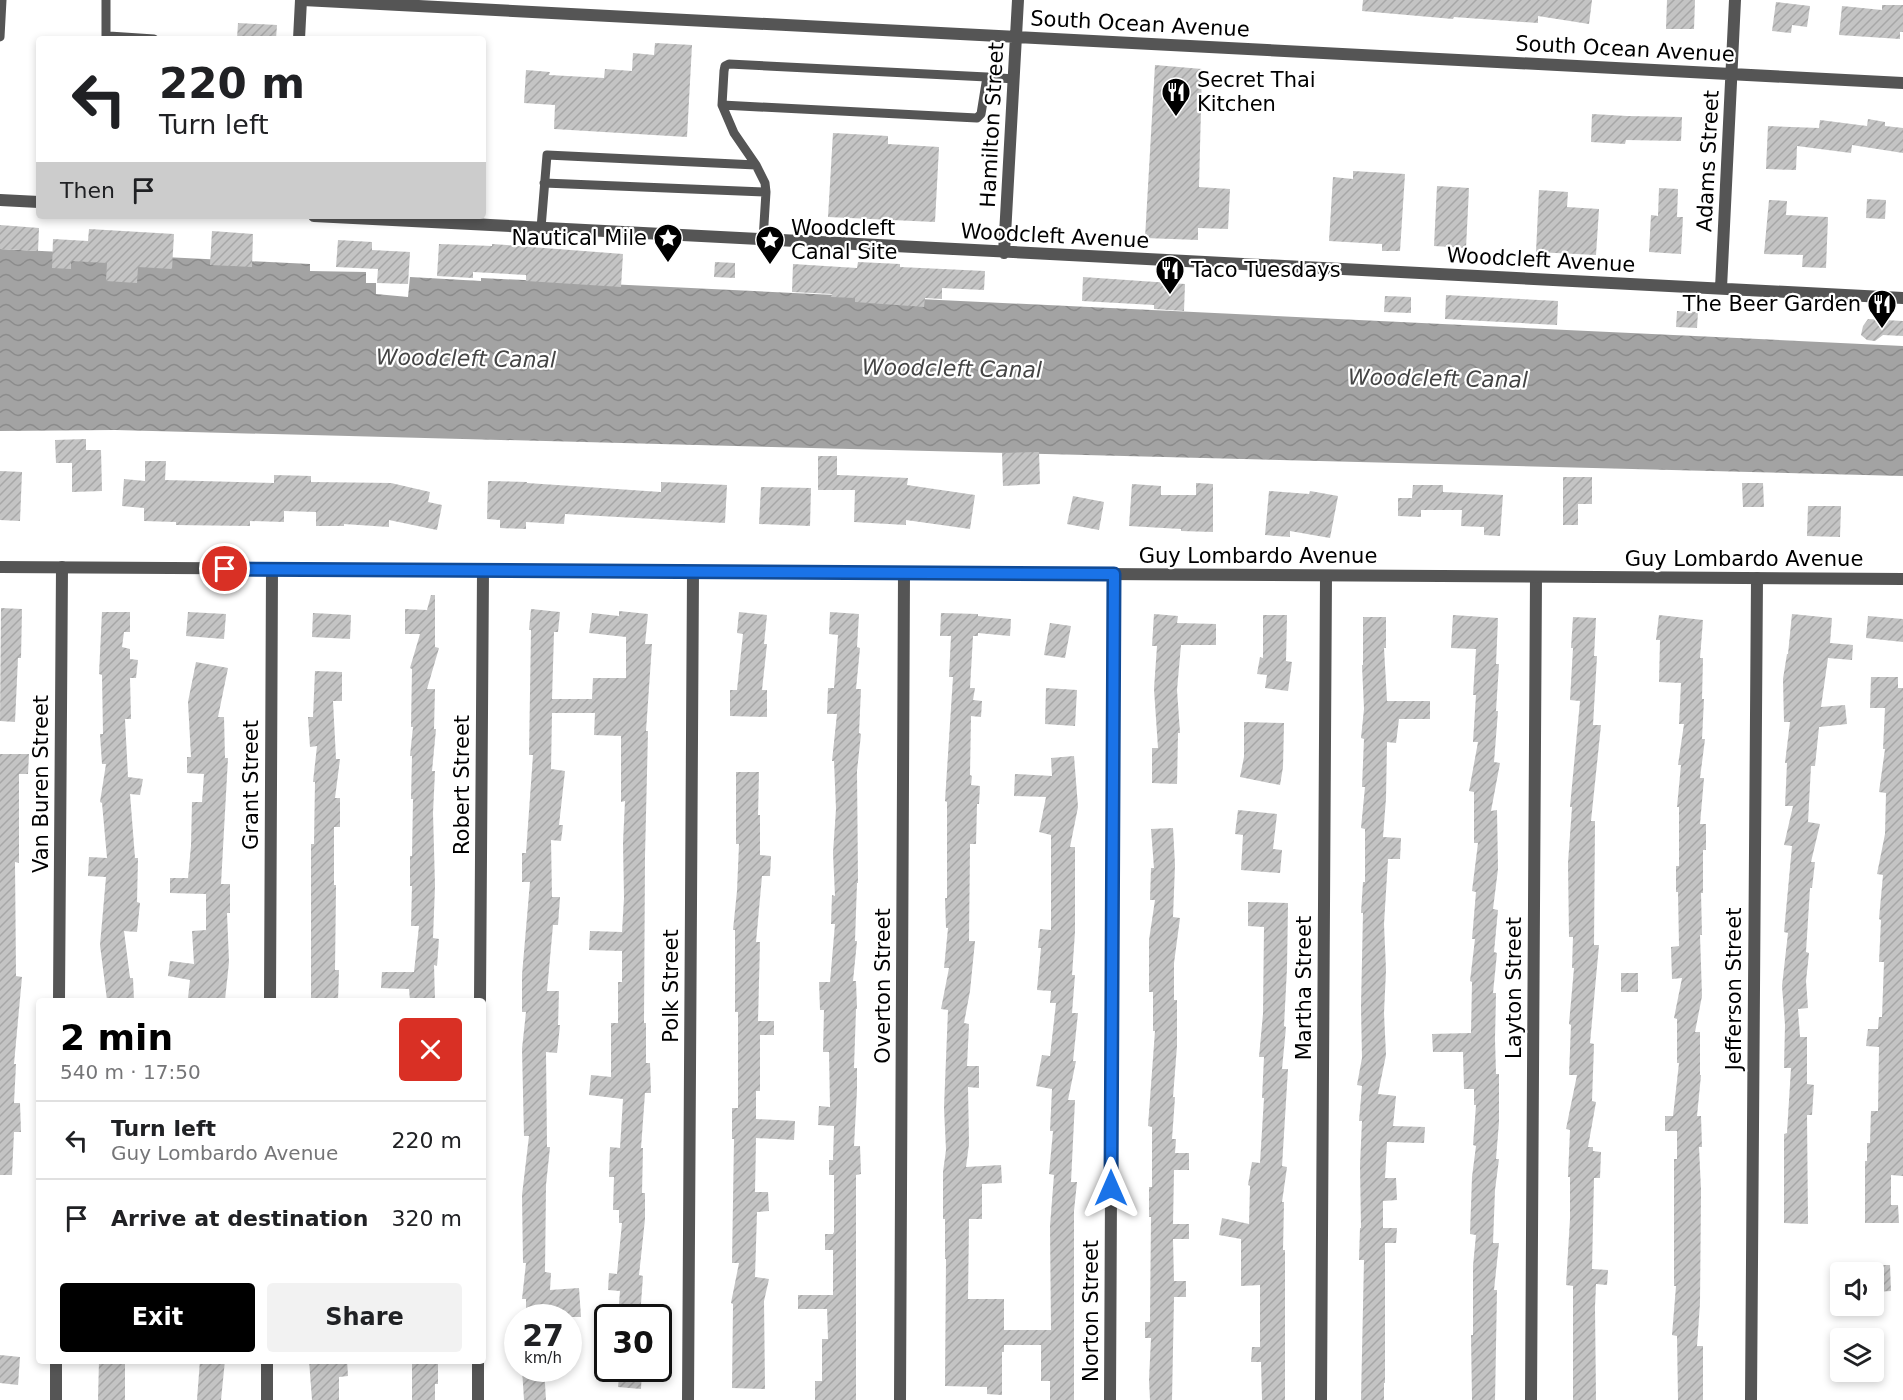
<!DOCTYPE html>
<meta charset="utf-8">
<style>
:root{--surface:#fff;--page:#f2f2f2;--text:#202124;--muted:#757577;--line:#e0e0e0;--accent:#000}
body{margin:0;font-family:"DejaVu Sans",sans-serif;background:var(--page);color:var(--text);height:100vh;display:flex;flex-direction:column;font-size:22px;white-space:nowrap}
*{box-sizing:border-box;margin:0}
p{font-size:20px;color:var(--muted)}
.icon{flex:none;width:33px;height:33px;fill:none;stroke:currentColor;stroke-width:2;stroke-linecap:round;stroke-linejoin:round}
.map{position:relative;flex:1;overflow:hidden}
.details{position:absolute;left:36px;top:998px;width:450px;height:366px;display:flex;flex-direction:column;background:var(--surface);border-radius:6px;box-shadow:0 3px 9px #0003}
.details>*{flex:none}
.banner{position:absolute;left:36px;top:36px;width:450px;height:183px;border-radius:6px;box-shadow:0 3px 9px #0003;background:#fff;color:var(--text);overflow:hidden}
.tools{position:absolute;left:1830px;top:1262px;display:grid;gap:12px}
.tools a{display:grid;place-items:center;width:54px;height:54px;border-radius:6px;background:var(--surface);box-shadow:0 3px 9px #0003;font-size:30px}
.speed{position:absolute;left:504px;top:1304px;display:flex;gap:12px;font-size:30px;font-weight:700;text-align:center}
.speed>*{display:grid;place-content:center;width:78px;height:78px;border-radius:50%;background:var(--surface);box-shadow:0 3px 9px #0003;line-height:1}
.speed small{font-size:15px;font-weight:400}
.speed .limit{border:3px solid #111;border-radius:9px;background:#fff;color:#111}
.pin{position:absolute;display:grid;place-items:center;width:51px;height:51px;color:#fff;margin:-26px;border:3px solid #fff;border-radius:50%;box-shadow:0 2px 6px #0007}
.me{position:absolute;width:66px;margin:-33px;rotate:0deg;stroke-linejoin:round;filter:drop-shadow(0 0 4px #0008)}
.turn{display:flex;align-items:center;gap:21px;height:126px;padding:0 24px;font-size:27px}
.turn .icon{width:78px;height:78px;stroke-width:2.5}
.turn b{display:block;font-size:42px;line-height:51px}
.then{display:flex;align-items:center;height:57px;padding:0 24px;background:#0003;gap:12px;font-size:22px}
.round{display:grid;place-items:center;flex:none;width:63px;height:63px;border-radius:6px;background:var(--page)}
.overview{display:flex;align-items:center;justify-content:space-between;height:102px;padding:0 24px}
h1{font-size:36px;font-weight:800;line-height:45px;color:var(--accent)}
.primary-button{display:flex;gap:12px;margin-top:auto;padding:12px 24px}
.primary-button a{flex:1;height:69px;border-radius:6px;background:var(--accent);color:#fff;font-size:24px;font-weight:800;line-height:69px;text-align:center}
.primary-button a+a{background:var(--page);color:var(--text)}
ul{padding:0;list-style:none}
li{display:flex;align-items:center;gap:18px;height:78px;padding:0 24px;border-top:2px solid var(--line)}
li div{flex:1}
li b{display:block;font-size:22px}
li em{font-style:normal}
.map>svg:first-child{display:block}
</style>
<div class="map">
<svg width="1903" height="1400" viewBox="0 0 1903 1400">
<defs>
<pattern id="water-waves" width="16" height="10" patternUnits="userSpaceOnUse" patternTransform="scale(1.5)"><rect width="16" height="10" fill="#a3a3a3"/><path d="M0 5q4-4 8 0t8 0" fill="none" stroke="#8b8b8b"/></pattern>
<pattern id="building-hatch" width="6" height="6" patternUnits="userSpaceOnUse" patternTransform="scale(1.5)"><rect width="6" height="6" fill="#c4c4c4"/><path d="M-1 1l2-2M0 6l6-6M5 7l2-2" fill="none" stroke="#a7a7a7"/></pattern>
</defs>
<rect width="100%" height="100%" fill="#fff"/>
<!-- water -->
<path fill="url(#water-waves)" d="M0,249l310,15v7l56,1v11h10v11l32,3 2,-20 71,4v-3l1422,68v130l-1788,-46 -115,1z"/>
<!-- building -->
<path fill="url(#building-hatch)" d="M1363,0h229l-3,24 -51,-8v7l-84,-6 -1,2 -91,-8z
M1667,0h28l-1,29h-28z
M1776,2l34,4 -3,21 -15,-2 -1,8 -19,-2z
M1882,5h21v27h-3v7l-61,-4 3,-29 40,4z
M238,23l39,2 -1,14h-39z
M655,43l37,2 -5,92 -133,-8 1,-24 -31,-2 2,-33 24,2 -1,3 55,3 1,-9 27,2 1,-18 21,2z
M1155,65l47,4 -3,118 31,2 -2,40 -30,-1v12l-53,-2z
M1592,114l35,2 55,1 -1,24 -55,-1 -1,4 -34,-2z
M1868,119l17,3v4l18,2v25l-51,-8 -1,8 -54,-7 -1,24 -30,-1 2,-43 51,2 1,-8 47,6z
M833,133l55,3v8l51,3 -4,75 -107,-5z
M1353,171l52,3 -5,77h-18v-7l-53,-3 4,-64 20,2z
M1437,186l32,2 -3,60 -32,-2z
M1659,188l19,1 -1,28h6l-2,37 -32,-2 2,-37 7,1z
M1539,190l29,2 -1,15 32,2 -3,46 -60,-3z
M1867,199l19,1 -1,19 -19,-1z
M1769,200l18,1 -1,14 42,2 -2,51 -24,-1 1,-12 -39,-1z
M0,225l39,3 -1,23 -38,-2z
M89,229l85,5 -2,35 -34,-2 -1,16 -31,-2 1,-18 -36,-2v8l-19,-1 1,-29 35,2z
M212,231l41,3 -1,33 -42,-2z
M338,240l34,2v8l38,2 -2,32 -31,-1 1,-14 -42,-2z
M439,244l53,2v-2l131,10 -2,33 -95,-6v-6l-53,-3v6l-36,-2z
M715,262l20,1v15l-21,-1z
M858,262l42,2v3l85,4 -1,19 -42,-2v11l-17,-1 -1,9 -69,-5v-4l-24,-1 1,-3 -40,-2 1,-28 64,4z
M1083,277l102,7 -1,27 -30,-2v-4l-72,-4z
M1446,295l112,6 -1,24 -112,-6z
M1385,296l26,1v16l-27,-1z
M1677,311l21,1 -1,16 -21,-1z
M1868,319l35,2v15l-20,-1 -8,6 -8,-1 -6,-5 2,-9z
M86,439v11h15l1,41 -30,1v-29h-16l-1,-23z
M1039,452l1,32 -37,2 -1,-33z
M818,456h19v19l71,3 -1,7 68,10 -5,34 -64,-9v5l-52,-3 1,-32h-37z
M145,461h21l-1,19 109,3v-8l37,1v6l80,1 39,9 -2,10 14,3 -5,25 -48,-10v7l-45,-3v2h-28v-14l-32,-1v11l-34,-1v5l-74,-1v-3l-32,-1v-13l-22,-2 2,-27 21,2z
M0,471l22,1 -2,49 -20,-1z
M1563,477h29v27h-14v21h-15z
M488,481l39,1v1l134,9v-10l66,3 -2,38 -160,-9 -1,10 -38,-2v7l-26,-1v-8l-13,-1z
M1196,483l17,1v48l-32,-1v-2l-52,-3 3,-42 29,2v9h35z
M1742,483h21l1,24h-21z
M1413,485h30v7l60,3 -3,41 -16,-1v-8l-23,-1 1,-16h-41v7l-23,-1v-18h14z
M761,487l50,1 -1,38 -51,-2z
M1269,491l40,3 1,-3 28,5 -8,42 -40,-7v6l-25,-2z
M1073,496l31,6 -5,28 -32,-6z
M1808,506h33l-1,31 -33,-1z
M431,595h4v52l4,1 -12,41h8l-1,40h2l-4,42h3l-2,42 2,73 -2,52 6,1 -2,27 -3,-1 1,35h-25l-1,-11 -28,-1 1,-16h32l5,-46h-8l1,-40h-2v-30h2l1,-57h-2l1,-43h-2l3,-29h-2l1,-58 -2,-1 10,-34h-15v-25l22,1z
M1,608l21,1 -1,49h-3l-3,64 -15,-1z
M531,609l29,3 -2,20h-4l-2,67h40l1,-21h33v-41l-37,-4 3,-20 27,3v-5l29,3 -3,30h7l-6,87h2l-3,125 -1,167h2v40h4l1,30h-6l-4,55h2l-1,45h3v26l-6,56 4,1 -3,41h-22l2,-26 -12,-1 1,-17 8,1 5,-51h-3v-13h-6l1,-33h-5l1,-30 10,1 3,-49 -34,-4 2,-20 20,2v-54h7v-41h4v-31l-33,-1 1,-19 32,1 2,-34 -1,-55 2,-42 -4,1v-66l-27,-1 1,-22h-43l-1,56 14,2 -6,54h4l-2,16 -10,-1 1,57h8l-2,28h-5l-6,66h12l-1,34h2l-3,28 -11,-1 1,95h3l-4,38 -1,87 6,1 -1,17 29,-2 2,29h-55v-18h-4l4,-36h-3l-1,-68 7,-59h-5l-2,-87 4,-37h-4v-37l8,-93h-8v-29h4l7,-98h-4l2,-125h-2z
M102,612h28v20h-6l-2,15 8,2v10l8,1 -2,18h-6l1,41h-6l3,58 15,2 -3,16 -10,-1 5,64h3l-1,44 3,1 -3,29 -13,-1 6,47h3l1,22h-27l-7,-55 6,-68 -18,-1 1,-19 18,1 -5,-55 -2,-1 6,-38h-4l-2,-30h3l-1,-59 -3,-1z
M188,612l38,2 -2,25 -38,-3z
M739,612l28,3 -3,29h3l-5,46h5v27l-37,-1v-26h7l6,-56 -6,-1z
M830,612l29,2 -2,33 3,1 -4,41h5l-2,44 2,1 -4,37 1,112h-1l-2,58h2l-4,40h3l1,28h-1l-2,59h3v22l-3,56h6l1,28 -5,1v225h-41v-19h7v-42h6l-1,-30h-29v-14h35v-45h-8v-16h8l1,-2v-57h-5v-15h4l1,-34 -16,-1 1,-19 11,1 -1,-55h-6l1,-42h-4l-1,-28h11l5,-58h-4l1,-29 3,1 -2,-43 3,-44 -2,-48h-2l5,-47h-10l1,-26h6l4,-53 -9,-1z
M313,613l38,2 -1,24 -38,-2z
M941,613l37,1v2l33,3 -1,17 -32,-3v3h-5l-3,52h5l-2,12 9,1 -1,16 -10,-1 -1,59 2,1 -1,9 9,1 -1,18h-2l-1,40h-6l-1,97h6l-5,50 -6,32 5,1 -2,42h12v22l-11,-1 1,57 -3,23 35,-2 1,18 -20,1v35h-13l-1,80h36v31h47l-1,-104 4,-51 -5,-1 4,-43h-3l2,-42 -16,-3 6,-31 8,1 6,-53h-6l1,-12 -14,-1 4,-42h-3l2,-19 11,1v-95l-12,-3 7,-35 -32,-1 1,-22 37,2 -1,-18 23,-2 4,51 -8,40h5v85l-3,43h3l-3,38h6l-5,48h3l-8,39h7l-4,82h6l-3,29v189h-24v-19h-9v-36h-37v7h-2v43l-15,-1v-7l-42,-1 1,-127h-1v-40h-2v-47l3,-22 -2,-42 4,-98 -7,-1 8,-41h-5l4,-40h-2l-1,-30h2v-96l-2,-1 8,-124h-4l2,-41h-11z
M1154,614l24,2 -1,7 39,1v21h-35l-4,45 3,43h-2l-1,51 -25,-1v-35h6l-4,-59 3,-43h-5z
M1792,614l40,4 -2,25 23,2 -1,15 -24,-2 -7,49 24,-2 2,19 -28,3 -4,39h-4l-3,56 12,2 -9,38h4l-3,26h-2l-4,64 3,1 -3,28 2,27 -10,1 2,28h7v47l7,1 -2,30h-5l1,109 -24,-1v-89l3,-1 4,-65h-7l1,-43 -3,-39 6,-53 -4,-1 8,-86 -8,-1 9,-39h-8l2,-43h-2l5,-41h-6l-1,-43 4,-25h1z
M1263,615h24l-1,46 6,1 -4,29 -23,-3 2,-13 -10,-1 3,-17 3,1z
M1453,615l45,3 -2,46h3l-3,47h2l-4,51 6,1 -9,48 6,-1 1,59 -5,40 5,1 -4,42 3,1 -4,40h3l-1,46 1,35h3v48l-3,37h3l-4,31 -2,53h6l-5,47h3l-2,110h-23l-1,-65h2v-69l3,-31 -6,-1 2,-57 4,-31 -3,-1 3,-40h-2v-16h-10l-1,-37h-30l-1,-18 39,-1 1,-51 -2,-1 5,-42h-3l4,-47 -4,-1 6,-48h-4v-51l-5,-1 9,-49h-5l3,-47h-3l3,-46 -25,-1z
M1659,615l44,5 -3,38h3l-1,41h2l-2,40h3l-5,39h4l-4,46h6v26h-3v43h-2l1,42h-2l2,61 -7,36h5v43h1l-4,41h4l1,31h-3l2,43 -1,113 -3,43h6v54h-25l-1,-64 -5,-1 4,-49h-2v-127h3v-28h-12v-15h8l6,-53h-2v-44l-3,-1 8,-40 -10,1 -1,-32 8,-1 -1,-54h-2v-26h3v-59h-2l4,-42h-3l6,-41h-5l2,-41 -22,-1 1,-42h-4z
M1868,616l35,3v23l-37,-4z
M1363,617h23v31h-2l3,53h43v18h-31l-3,24 -9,-1 -1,56 -3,39 18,1 -1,21h-12l-4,65 2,46 -2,43 2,42 -8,39 18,2 -3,30 32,1 -1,16 -37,-1 -2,36h11l1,22 -14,1v27h14l-1,15h-11v140h-1v17h-23l3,-140h-5l1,-32h1l-1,-62 2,-45h-3l3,-35 -5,-1 5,-27 -1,-51 2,-94h-2l2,-31h2v-53l-4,-1 4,-41h-3l2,-48 -3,-1 3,-29 -2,-44h1z
M1573,617l23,1 -2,38h3l-4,69h8l-10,96h4l-1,124h5l-9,98 4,1 -2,57 4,1 -8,45h5v4l8,1 -1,26h-6l-2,91 16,1 -1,15 -11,-1 -1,23 1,93h-23v-114l-7,-1 4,-66v-42h-2l2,-47 -4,-1 11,-54h-8l2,-50 -2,-1 5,-56h-2l1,-31h-4l-1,-74 4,-56h-2l10,-106 -10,-1 3,-52h-2z
M1050,623l21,3 -6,32 -21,-3z
M196,662l32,6 -10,49h6l1,41h3l-7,126h9v29h-3l2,49 -4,38 -37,-2 2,-18 -22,-4 2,-15 24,3 -2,-33 14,-1v-36l-36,-1v-15h18l3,-32 1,-44h10l2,-28 -17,-1v-16h4l-3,-55z
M315,671l27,1v29h-9l3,58h4l-5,39h5v29h-6v58h2l-1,85h4l-1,30h-27v-156h3l1,-62h-2l4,-36 -7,1 -2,-30h5z
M1871,677h27v11h5v488l-12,-1v30h7l1,18h-34v-62h2v-18h3l1,-32h7l1,-64 -13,-1 2,-17h10l1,-12h3l2,-55h-5l2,-42 -2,-1 4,-44 -6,-1 8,-40 1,-41 -7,-1 6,-43h-2l2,-41h-15z
M1046,688l31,2 -2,36 -30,-2z
M1244,722l40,1 -1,44 -3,18 -40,-8 4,-20z
M0,754h29l-1,20h-9v89l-4,-1 1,114 6,1 -8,87h2l-2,39h6l1,29h-7l-2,43h-12z
M736,772h23l-1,43h2v40l11,1 -1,20h-8l-6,66h4l-2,79h16v14h-14v56h-4v28l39,2 -1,19 -38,-2 -1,54h13l1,19 -12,1 -2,65 14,2 -5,22 1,88 -33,-1 1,-84 -2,-1 8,-40h-7l2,-124h-2v-31h6v-96h-3v-82h-2l4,-39 2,-47h-3z
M1238,810l39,4 -4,35 9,1 -2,23 -39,-3 2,-35 -8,-1z
M1173,828l2,37 -2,52 7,1 -6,45v37h3v46l-4,51h2l-3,42h4l-1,14h14v17h-15l-1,54h16v15h-16l1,42h12v16h-12l-2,103h-22l-1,-20 2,-42h-6v-16h5l1,-105h-2v-30h3v-60l-4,-1 7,-95h-2v-39h-4v-52l6,-40h-5l1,-32h3l-3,-39z
M1248,902l40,1 -1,65 -3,58 2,1 -4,42h6l-6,97 5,1 -5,35h2l-1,48h2v150h-23l-1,-38h-10l1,-15h8v-62l-19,1v-47l-22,-4 3,-17 27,6 1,-38 -2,-1 4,-23 8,1 4,-65h-2l2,-41h-5l4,-43 1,-87 -16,-1z
M1621,973h17v19h-17z
M1874,1265h16l1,26 -17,1z
M0,1355l20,2 -2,28 -18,-2z
M99,1360h26v40h-27z
M200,1360h25l-4,40h-24z
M309,1360h38l1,16 -9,1v23h-27z
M412,1360h26v24h-3v16h-23z
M522,1368h22l2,32h-22z
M620,1368h22l-1,21 -23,-2z"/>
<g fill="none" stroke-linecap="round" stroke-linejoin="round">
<!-- service -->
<path stroke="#555" stroke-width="9" d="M106,0v39
M0,37l2,-37
M107,39l2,-3 45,3
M987,77l-6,37 -4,4 -255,-13 2,-34 1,-5 4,-2 258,13 27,2
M722,105l12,28 22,32 9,18 1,9 -3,48
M544,183l222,9
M541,228l6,-73 209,10"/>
<!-- minor -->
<path stroke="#555" stroke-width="12" d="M303,0l1600,83
M299,39l2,-39
M0,200l39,2
M314,216l1589,82
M1004,253l14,-253
M1721,288l14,-288
M59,1000l3,-433
M270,1000l2,-431
M480,1000l3,-429
M56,1400v-40
M267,1400v-40
M478,1400v-40
M688,1400l5,-828
M900,1400l4,-827
M1110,1400l4,-826
M1321,1400l5,-824
M1531,1400l5,-823
M1751,1400l6,-822"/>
<!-- tertiary -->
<path stroke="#555" stroke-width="12" d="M0,567l1903,12"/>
</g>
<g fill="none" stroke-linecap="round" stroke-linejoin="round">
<!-- route casing -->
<g stroke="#114b97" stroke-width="15">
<path id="route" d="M225,569l889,5 -3,614"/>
</g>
<!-- route -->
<use href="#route" stroke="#1a73e8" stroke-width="10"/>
</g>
<!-- icons -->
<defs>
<g id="restaurant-pin" transform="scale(1.5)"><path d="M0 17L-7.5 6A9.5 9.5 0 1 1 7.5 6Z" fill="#000" stroke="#fff"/><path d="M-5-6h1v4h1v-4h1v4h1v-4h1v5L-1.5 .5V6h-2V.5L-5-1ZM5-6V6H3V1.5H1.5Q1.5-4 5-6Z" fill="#fff"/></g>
<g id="sight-pin" transform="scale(1.5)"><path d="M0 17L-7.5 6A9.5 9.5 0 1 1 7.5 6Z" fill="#000" stroke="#fff"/><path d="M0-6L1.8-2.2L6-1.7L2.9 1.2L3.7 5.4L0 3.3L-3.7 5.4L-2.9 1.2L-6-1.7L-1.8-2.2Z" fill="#fff"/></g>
</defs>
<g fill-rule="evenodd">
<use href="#restaurant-pin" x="1176" y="92"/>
<use href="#sight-pin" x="668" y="238"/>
<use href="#sight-pin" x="770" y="240"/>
<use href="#restaurant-pin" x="1170" y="270"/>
<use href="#restaurant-pin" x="1882" y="304"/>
</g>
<g text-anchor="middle" stroke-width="4.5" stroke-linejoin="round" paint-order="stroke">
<!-- street labels -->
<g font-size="21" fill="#000" stroke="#fff">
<text transform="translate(1140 24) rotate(3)" y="7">South Ocean Avenue</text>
<text transform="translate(1625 49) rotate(3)" y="7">South Ocean Avenue</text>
<text transform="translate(992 125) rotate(-87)" y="7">Hamilton Street</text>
<text transform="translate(1708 161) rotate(-87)" y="7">Adams Street</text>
<text transform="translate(1055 236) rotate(3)" y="7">Woodcleft Avenue</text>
<text transform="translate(1541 260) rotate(3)" y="7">Woodcleft Avenue</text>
<text x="1258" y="563">Guy Lombardo Avenue</text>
<text x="1744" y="566">Guy Lombardo Avenue</text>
<text transform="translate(41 784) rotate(-90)" y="7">Van Buren Street</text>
<text transform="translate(251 785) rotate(-90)" y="7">Grant Street</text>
<text transform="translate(462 785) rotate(-90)" y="7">Robert Street</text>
<text transform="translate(671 986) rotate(-90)" y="7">Polk Street</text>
<text transform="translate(883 986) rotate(-90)" y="7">Overton Street</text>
<text transform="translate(1304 988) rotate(-90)" y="7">Martha Street</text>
<text transform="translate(1514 988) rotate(-90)" y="7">Layton Street</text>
<text transform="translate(1734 989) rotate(-90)" y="7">Jefferson Street</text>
<text transform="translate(1091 1311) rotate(-90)" y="7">Norton Street</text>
</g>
<!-- poi labels -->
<g font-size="21" fill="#000" stroke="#fff" text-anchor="start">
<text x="1197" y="87">Secret Thai<tspan x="1197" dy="24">Kitchen</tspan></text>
<text x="791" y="235">Woodcleft<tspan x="791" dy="24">Canal Site</tspan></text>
<text x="647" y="245" text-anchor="end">Nautical Mile</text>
<text x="1191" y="277">Taco Tuesdays</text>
<text x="1861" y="311" text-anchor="end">The Beer Garden</text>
</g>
<!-- water labels -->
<g font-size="22" font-style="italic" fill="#444" stroke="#fff">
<text transform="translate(466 358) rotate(1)" y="8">Woodcleft Canal</text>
<text transform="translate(952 368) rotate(1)" y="8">Woodcleft Canal</text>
<text transform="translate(1438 378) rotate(1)" y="8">Woodcleft Canal</text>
</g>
</g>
</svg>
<div class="tools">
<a><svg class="icon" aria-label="sound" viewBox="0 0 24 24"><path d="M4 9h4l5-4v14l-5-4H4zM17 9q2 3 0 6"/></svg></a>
<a><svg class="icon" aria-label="layers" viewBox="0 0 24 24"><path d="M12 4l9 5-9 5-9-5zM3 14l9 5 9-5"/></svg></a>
</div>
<div class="speed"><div>27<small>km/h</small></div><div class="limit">30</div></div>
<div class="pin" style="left:225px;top:569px;background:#d93025"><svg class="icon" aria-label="arrive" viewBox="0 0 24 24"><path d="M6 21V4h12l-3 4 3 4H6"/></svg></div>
<svg class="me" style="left:1111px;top:1188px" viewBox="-20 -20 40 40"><path d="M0-17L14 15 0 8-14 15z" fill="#1a73e8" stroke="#fff" stroke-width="4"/></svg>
<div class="banner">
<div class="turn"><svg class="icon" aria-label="left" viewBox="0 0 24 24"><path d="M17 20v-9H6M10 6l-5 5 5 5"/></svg><div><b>220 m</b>Turn left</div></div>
<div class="then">Then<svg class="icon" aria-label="arrive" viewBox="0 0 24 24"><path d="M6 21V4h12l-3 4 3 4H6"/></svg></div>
</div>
<section class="details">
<div class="overview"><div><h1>2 min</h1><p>540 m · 17:50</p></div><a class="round" style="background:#d93025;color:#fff"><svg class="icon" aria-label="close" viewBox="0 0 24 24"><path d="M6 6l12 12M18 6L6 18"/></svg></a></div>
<ul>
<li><svg class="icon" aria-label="left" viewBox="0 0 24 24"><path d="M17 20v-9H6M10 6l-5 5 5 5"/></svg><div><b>Turn left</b><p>Guy Lombardo Avenue</p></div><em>220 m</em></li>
<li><svg class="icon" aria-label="arrive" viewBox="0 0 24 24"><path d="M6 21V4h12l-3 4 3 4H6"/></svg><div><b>Arrive at destination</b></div><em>320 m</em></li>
</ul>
<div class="primary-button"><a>Exit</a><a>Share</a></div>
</section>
</div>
